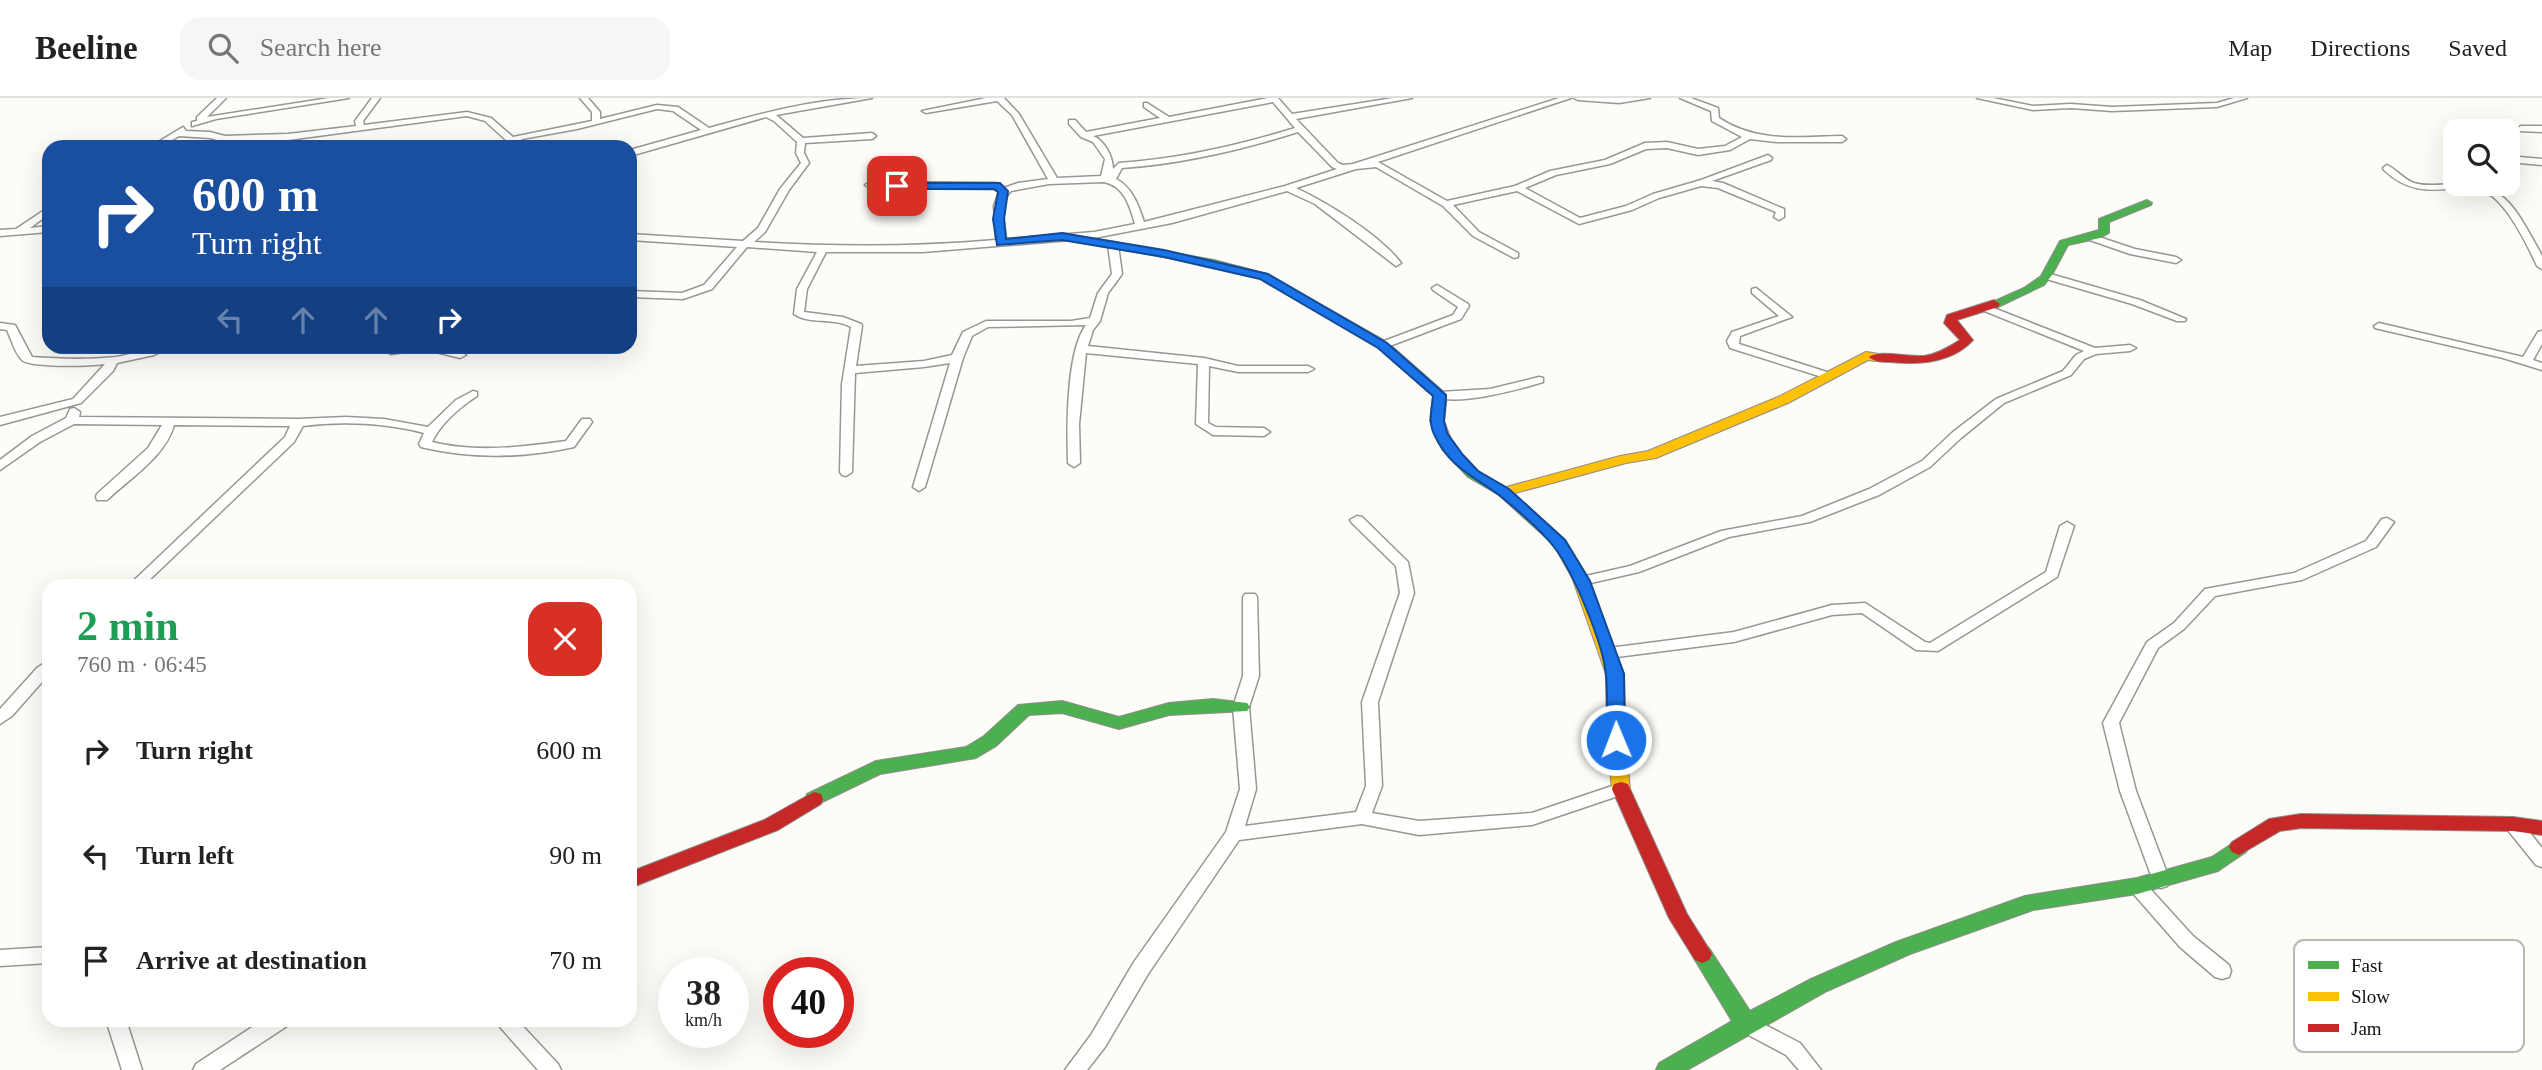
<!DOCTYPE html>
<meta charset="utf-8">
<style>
:root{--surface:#fff;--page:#f6f6f6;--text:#222;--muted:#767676;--line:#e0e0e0}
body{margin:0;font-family:Georgia,serif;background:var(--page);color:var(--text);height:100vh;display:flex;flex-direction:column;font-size:26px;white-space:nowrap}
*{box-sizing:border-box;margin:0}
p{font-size:23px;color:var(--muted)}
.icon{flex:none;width:38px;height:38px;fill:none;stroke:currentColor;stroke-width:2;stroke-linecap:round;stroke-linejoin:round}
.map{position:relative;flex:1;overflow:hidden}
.drawer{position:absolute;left:42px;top:481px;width:595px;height:448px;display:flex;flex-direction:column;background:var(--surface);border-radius:21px;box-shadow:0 7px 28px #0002}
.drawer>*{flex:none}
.banner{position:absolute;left:42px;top:42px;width:595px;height:214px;border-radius:21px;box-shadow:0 7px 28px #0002;background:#1a4fa0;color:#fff;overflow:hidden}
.controls{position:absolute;left:2443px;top:21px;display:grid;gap:14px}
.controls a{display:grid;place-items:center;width:77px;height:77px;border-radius:14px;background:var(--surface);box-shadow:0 7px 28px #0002;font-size:35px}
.speed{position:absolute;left:658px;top:859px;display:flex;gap:14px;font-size:35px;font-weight:700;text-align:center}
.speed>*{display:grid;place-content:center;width:91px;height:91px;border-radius:50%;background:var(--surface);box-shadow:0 7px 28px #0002;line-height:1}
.speed small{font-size:18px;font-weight:400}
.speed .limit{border:10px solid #d22;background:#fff;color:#111}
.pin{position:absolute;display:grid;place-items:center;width:60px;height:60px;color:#fff;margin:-30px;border-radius:14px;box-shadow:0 4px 10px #0006}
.me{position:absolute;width:77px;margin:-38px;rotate:359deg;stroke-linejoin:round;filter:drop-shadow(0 0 5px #0008)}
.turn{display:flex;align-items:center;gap:24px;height:147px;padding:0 35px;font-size:32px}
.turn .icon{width:91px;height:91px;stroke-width:2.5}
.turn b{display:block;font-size:49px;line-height:60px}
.lanes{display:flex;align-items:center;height:66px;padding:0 35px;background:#0003;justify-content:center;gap:35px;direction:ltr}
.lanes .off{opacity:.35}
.round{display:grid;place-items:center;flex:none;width:74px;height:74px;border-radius:21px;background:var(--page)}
.head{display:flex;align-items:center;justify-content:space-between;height:119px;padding:0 35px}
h1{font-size:42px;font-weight:600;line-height:52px;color:#1e9e55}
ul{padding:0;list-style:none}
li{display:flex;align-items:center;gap:21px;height:105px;padding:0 35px}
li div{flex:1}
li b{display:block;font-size:26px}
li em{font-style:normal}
header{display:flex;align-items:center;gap:42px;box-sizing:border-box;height:98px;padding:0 35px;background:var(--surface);border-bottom:2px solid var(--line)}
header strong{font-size:33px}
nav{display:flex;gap:38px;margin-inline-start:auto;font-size:24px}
.search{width:490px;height:63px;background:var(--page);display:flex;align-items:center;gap:18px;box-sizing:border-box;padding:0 24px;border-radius:21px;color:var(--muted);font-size:26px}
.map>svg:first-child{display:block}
</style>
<header>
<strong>Beeline</strong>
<div class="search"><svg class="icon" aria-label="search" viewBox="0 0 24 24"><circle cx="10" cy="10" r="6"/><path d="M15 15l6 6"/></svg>Search here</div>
<nav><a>Map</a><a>Directions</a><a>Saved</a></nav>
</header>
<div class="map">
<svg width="2542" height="972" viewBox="0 0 2542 972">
<rect width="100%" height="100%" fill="#fdfcf7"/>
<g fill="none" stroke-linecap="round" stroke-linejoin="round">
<!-- street casing -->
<g stroke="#979795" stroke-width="3">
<path id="street" d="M217,0h9l-19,19 122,-19h20l-133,21 -24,7v-4l5,-1v-4z
M372,0h8l-17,23 1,4 103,-13 24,6 22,19 79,-16v-9l-12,-14h8l12,14v7l57,-14 21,2 31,21c53,-15 108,-30 163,-30l-96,17 27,23 69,-5 4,3 -4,3 -67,4 -1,10 5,10 -20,27 -24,42 -11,10c81,5 161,5 242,-2l-2,-34 5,-14 -5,-3 -124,-1 -5,-3 5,-3 126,1 8,5 14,-5 30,-4 -36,-64 -15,-14 -71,12 -4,-2 64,-13h18l15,16 38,64 44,-2 4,-17 -12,-17 -12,-5 -12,-13v-4h6l11,12 74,-14 -16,-11v-4h3l22,14 99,-19h10l14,16 101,-16h19l-116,21 42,44 5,2 10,-1 206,-66h12l-193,64 69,39 68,-15 35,-15 55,-11 40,-17 22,-1 31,7 27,-3 17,-9 -30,-16 -1,-10 -31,-13h11l27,10 1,10c38,25 80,19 123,18l4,3 -4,3h-66l-26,-3 -20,11 -32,5 -31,-7 -21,1 -36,15 -54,11 -31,13 55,30 46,-12 27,-12 48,-14 67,-25 4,3 -1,2 -59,21 11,2 61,26v8l-5,3 -5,-3 2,-5 -58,-24 -17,-2 -42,12 -27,12 -53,14 -62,-33 -64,14 26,27 39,21v4l-4,1 -41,-22 -30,-30 -67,-39 -20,2 -60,19c32,15 84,47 105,75l-5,3 -81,-62 -28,-13 -115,32 -78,15 -171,14h-97l-19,37 -3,23 39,5 18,7 1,2 -6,40 68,-5 28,-6 11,-23 23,-11h85l19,-3 8,-25 14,-19 -4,-29 5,-3 5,3 4,29 -14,19 -8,28 -7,9 -5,16 116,12 34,8h70l6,3 -6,3h-70l-29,-6 -1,57 8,4 48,1 6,4 -6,4 -51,-1 -17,-11 2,-60 -112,-11 -7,71 1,39 -6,4 -6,-4c-1,-33 -2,-111 18,-138l-98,2 -16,9 -9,22 -38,129 -6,4 -6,-4 37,-124 -26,4 -69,6 -3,99 -6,4 -4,-1 -2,-3 2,-88 9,-57c-18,-10 -41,-2 -57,-13l3,-25 20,-37 -70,-5 -35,42 -29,10 -53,-2v-6l52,2 22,-8 33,-38 -107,-7v-6l113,7 15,-13 22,-39 21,-26 -5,-10 1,-11 -23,-21 -8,-4 -136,39v-6l71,-20 -28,-19 -16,-2 -80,20 -55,10 -12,8h-8l5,-6 -22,-20 -18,-5 -179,24 -63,2 -15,-4 -31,-2 -19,11h-10l33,-20 3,4 24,1 15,4 63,-2 68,-8 -1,-5zM1273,4l22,26c-58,18 -116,31 -176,35l-6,6c0,-12 -8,-28 -20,-33zM1298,34l34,35 5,2 -52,17 -141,36c-5,-16 -12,-35 -28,-43l6,-11c60,-4 119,-18 176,-36zM1104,84c20,4 26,24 31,42l-41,8 -88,7c-1,-15 -8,-37 5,-48l38,-7z
M1574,0h76l-31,5 -41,-3z
M1977,0h16l40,8 38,-2 41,3 105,-4 17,-5h13l-30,9 -105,4 -41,-3 -38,2z
M2521,28h21v6l-24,-1 -1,-2z
M2508,58l34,3v6l-34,-3z
M2387,67c10,5 16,14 27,18 13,4 29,1 43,1 49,-2 60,28 82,66l3,6v13l-5,-3c-9,-20 -27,-56 -45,-70 -30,-22 -67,13 -108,-26l-1,-2z
M49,109v7l-19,14 19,-2v6l-49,4v-6l16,-1z
M2090,136l45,15 41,8 5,3 -5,3 -46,-9 -43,-15 -2,-2z
M2047,175l93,27 46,19 -1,2h-8l-45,-17 -89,-26 -1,-2z
M1437,187l31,19 1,2 -8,13 -74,28h-8v-4l74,-28 5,-8 -25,-17 -1,-2z
M1756,190l36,29 -52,19 -1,8 91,29v4h-8l-92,-29 -3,-7 5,-9 47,-16 -27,-23v-4z
M1986,207l109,43 35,-3 6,3 -6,3 -34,3 -12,5 -13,16 -67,28 -43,35 -31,29 -51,28 -69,27 -81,15 -90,35 -57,13 -5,-1 -2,-3 2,-3 53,-12 91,-35 81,-15 67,-27 53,-28 31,-29 43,-33 67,-28 13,-16 8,-4 -102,-41v-4z
M0,225l15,2 17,32c28,2 56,3 84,0 19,-3 36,-11 55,-11l-17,9 -37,8 -4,8 -32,32 -81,22v-8l73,-18 32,-35c-14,2 -75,4 -83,-4 -7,-7 -11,-21 -15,-30l-7,-1z
M2379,225l144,34 15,-25 4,-1v13l-9,16 9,3v7l-39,-12 -128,-30 -1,-2z
M296,248h24c-5,5 -19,5 -24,0z
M376,248h65l25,9 -6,3 -36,-9 -33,5z
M1539,279l4,1v4c-22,7 -91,26 -109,13l6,-3 50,-3z
M473,293l4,1v4c-17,11 -36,27 -45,46 44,11 90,5 134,-1l16,-22h8l2,3 -18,25c-50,11 -104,12 -153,0l-2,-3 5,-11c-38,-10 -82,-12 -121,-7l-9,16 -151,144h-15l157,-149 5,-11 -116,-1c-8,31 -45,54 -67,75h-10l-1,-3 1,-3 51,-46 14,-23 -88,-1 -34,18 -40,28v-10l32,-24 34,-18 4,-9 4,-1 6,4 -1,5 219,2 48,-2 38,2 44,8 28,-27z
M1357,418l5,1 46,45 6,31 -36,109 4,84 -10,27 47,8 113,-8 89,-30 6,2 2,4 -2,4 -95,32 -113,10 -57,-11 -123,16 -91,134 -43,73 -18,23h-22l26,-35 43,-73 92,-130 14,-43 -7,-82 10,-31v-79l2,-3h10l2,3 2,79 -10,31 7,82 -11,37 111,-14 10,-26 -4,-84 38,-109 -4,-27 -44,-43 -2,-3z
M2387,420l7,4 -18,25 -74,33 -87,16 -31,33 -26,19 -39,75 17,68 34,90 -3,5 -6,2 -6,-2 -35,-95 -17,-68 44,-81 27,-19 31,-34 89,-16 72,-32 16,-22z
M2067,424l7,4 -17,51 -119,74 -22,-1 -54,-37 -30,2 -98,27 -125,16 -7,-5 7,-5 125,-16 98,-27 33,-2 60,39 5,1 116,-71 14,-46z
M49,562v14l-37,42 -12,8v-15l37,-41z
M2513,720l6,1 23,29v19l-6,-2 -29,-36 -2,-5 2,-5z
M2137,781l6,2 50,55 36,29 2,6 -2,6 -7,2 -7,-2 -35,-30 -49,-56 -3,-5 3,-5z
M49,849v16l-49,3v-16z
M1746,917l54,28 21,27h-22l-13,-15 -47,-25 -3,-6 3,-6z
M106,922h20l16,50h-20z
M263,922h27l-3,6 -67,44h-27l3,-6z
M494,922h23l41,44 3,6h-23z"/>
</g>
<!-- fast casing -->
<g stroke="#8e8d8b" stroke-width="2">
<path id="fast" d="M2147,102l5,3 -1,2 -42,17v11l-9,5 -32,7 -16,30 -8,10 -46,22 -4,1 -6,-4 36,-16 17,-12 19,-35 39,-11v-11z
M1062,135l152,27 53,14 120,68 60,53 -3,26 9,24 25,26 31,18 56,51 24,40 -2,3h-12l-21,-38 -55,-50 -31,-18 -26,-28 -12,-28 3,-25 -54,-48 -120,-70 -46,-12 -155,-28 -1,-2z
M1213,601l34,4 3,4 -3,4 -78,4 -50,14 -57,-16 -33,2 -33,31 -20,12 -96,16 -66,32 -7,-2 -2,-5 2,-5 69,-33 90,-14 18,-11 34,-31 44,-4 57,16 50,-14z
M2239,741l7,3 3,5 -3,5 -28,19 -81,23 -104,16 -123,44 -83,37 -140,79h-31l3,-7 73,-42 -37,-61 -3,-6 3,-6 7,-3 7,3 41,63 61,-32 85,-37 129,-46 112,-18 75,-21z"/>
</g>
<!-- slow casing -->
<g stroke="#8e8d8b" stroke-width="2">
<path id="slow" d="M1866,254l13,2 2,3 -6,4 -7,-1 -80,43 -132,55 -30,5 -122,33 -7,-4 2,-3 121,-33 28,-5 130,-54z
M1581,477l8,5 35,94 1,66 5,49 -2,5 -7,2 -7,-2 -2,-5 -5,-49 -1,-66 -33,-94z"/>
</g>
<!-- jam casing -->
<g stroke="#8e8d8b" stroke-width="2">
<path id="jam" d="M1994,202l6,4 -2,3 -41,13 16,20c-21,23 -54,25 -83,22 -8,0 -15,0 -21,-5 9,-7 40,0 55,-1 13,-2 25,-9 36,-16l-16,-17 3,-8z
M1621,684l7,2 2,5 57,125 25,40 -3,6 -7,3 -7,-3 -26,-42 -57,-129 2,-5z
M814,694l7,2 2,5 -2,5 -43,26 -148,58v-16l134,-52z
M2301,716l212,3 29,4v14l-29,-4 -212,-3 -21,3 -41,24 -7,-3 -3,-5 3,-5 37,-23z"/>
</g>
<!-- street -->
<use href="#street" fill="#fffffe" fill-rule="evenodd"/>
<!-- fast -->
<use href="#fast" fill="#4caf50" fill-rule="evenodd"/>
<!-- slow -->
<use href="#slow" fill="#ffc107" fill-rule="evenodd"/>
<!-- jam -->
<use href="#jam" fill="#c62828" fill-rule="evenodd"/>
</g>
<!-- route -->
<path fill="#1a73e8" stroke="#114b97" stroke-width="2" d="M894,85h106l8,8 -4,28 2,20 56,-6 102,17 104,24 119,69 59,52 -2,26 3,12 16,22 15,16 31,18 56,51 25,41 34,93 1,66 -3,5h-12l-3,-5c0,-21 1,-43 -1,-64 -2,-31 -33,-105 -52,-129 -12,-16 -39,-39 -55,-52 -27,-20 -50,-28 -65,-61 -6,-12 -2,-26 -1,-38l-55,-48 -118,-69 -96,-22 -102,-17 -65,5 -4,-26 5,-27 -4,-3h-97l-5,-3z"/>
<!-- legend -->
<rect x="2294" y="842" width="230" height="112" rx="10" fill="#fff" stroke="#b8b8b8" stroke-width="2"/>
<rect x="2308" y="863" width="31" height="8" fill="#4caf50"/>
<rect x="2308" y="894" width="31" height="9" fill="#ffc107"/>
<rect x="2308" y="926" width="31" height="8" fill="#c62828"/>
<g font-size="19" fill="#111">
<text x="2351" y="874">Fast</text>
<text x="2351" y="905">Slow</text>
<text x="2351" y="937">Jam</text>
</g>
</svg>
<div class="controls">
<a><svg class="icon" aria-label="search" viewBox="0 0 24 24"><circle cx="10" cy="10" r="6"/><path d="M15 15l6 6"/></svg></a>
</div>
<div class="speed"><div>38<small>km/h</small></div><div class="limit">40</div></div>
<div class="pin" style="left:897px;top:88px;background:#d93025"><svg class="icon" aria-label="arrive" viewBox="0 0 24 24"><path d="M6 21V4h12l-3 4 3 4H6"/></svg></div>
<svg class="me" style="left:1616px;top:642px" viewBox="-20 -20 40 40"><circle r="17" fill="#1a73e8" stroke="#fff" stroke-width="3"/><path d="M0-11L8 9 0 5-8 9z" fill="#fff"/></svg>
<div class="banner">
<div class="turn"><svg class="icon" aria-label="right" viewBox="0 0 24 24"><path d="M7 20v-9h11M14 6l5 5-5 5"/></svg><div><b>600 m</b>Turn right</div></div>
<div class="lanes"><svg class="icon off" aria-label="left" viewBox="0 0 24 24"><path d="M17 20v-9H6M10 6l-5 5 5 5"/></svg><svg class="icon off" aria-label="ahead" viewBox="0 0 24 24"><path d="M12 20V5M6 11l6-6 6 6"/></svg><svg class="icon off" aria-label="ahead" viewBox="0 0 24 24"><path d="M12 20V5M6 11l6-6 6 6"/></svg><svg class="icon" aria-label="right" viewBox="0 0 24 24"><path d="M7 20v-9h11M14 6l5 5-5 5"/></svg></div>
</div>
<section class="drawer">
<div class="head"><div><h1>2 min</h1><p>760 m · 06:45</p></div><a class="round" style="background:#d93025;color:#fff"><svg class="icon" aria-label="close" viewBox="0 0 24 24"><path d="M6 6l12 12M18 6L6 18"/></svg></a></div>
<ul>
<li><svg class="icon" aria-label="right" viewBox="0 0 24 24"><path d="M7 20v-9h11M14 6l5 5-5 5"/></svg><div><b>Turn right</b></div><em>600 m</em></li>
<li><svg class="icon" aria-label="left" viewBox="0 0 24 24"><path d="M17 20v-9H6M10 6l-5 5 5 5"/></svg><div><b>Turn left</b></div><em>90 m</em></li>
<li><svg class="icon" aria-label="arrive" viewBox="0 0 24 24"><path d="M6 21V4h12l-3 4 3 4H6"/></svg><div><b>Arrive at destination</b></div><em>70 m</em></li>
</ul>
</section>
</div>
